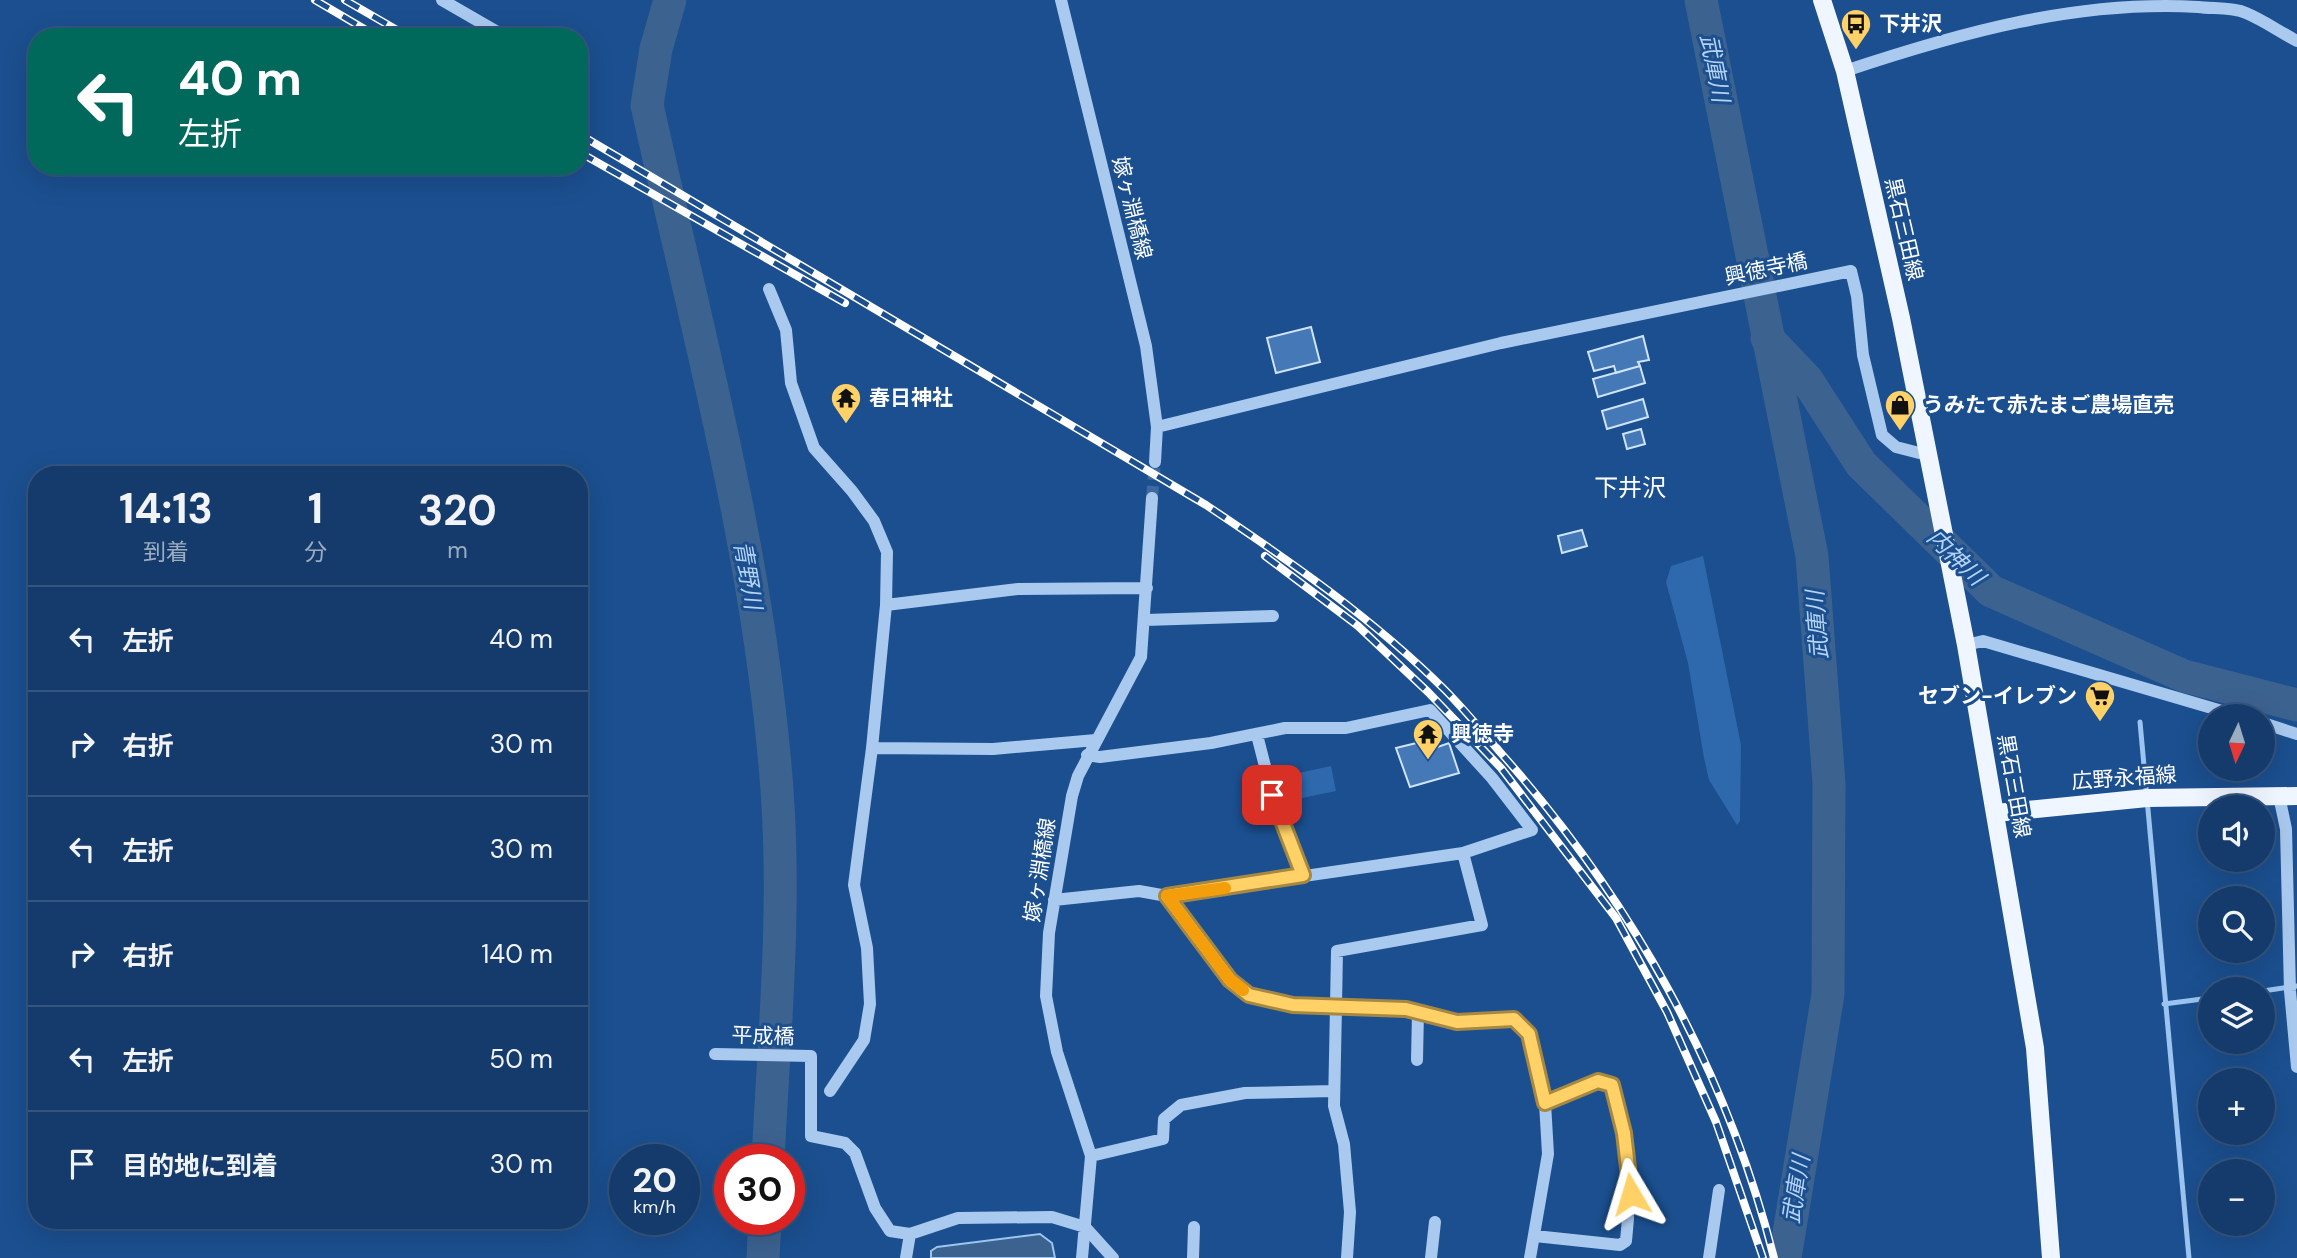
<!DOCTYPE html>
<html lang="ja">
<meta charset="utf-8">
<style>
:root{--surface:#143b6b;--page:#1d4271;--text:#f1f3f6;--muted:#9dadc1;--line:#33557e}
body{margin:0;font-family:"DM Sans","Noto Sans JP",sans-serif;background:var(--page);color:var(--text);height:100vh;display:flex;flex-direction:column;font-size:26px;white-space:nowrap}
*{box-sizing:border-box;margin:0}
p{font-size:23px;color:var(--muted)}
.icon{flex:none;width:38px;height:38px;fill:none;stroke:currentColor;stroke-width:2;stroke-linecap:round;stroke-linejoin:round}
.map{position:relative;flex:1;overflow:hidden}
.panel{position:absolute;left:28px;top:466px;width:560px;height:763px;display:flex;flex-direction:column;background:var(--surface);border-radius:28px;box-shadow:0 7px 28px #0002,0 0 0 2px var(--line)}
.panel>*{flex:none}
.banner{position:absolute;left:28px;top:28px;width:560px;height:147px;border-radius:28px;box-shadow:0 7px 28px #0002,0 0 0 2px var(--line);background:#00695c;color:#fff;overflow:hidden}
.needle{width:46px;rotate:184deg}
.tools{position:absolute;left:2198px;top:704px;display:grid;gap:14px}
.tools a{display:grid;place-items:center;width:77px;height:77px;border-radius:50%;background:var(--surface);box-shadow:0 7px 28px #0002,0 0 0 2px var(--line);font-size:35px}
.speed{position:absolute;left:609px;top:1144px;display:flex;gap:14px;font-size:35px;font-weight:700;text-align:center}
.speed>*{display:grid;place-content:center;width:91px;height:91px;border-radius:50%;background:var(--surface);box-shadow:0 7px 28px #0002,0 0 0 2px var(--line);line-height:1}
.speed small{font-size:18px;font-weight:400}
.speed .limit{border:10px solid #d22;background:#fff;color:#111}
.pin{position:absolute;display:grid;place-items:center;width:60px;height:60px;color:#fff;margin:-30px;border-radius:14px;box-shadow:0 4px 10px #0006}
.me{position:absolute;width:77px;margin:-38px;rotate:353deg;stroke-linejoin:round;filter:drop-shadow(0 0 5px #0008)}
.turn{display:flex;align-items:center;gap:24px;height:147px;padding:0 35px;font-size:32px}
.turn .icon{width:91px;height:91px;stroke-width:2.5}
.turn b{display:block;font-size:49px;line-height:60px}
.eta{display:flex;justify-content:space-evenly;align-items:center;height:119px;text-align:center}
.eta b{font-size:42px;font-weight:700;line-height:49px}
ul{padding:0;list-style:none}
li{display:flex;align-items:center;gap:21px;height:105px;padding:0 35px;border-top:2px solid var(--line)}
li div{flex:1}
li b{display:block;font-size:26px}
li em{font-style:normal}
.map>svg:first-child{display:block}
</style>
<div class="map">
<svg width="2297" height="1258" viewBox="0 0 2297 1258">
<rect width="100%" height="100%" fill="#1b4f8f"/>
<!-- green -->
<path fill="#2e69ad" d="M1703,556l38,189 -1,76 -3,4 -28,-45 -5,-22 -16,-95 -22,-81 5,-16z
M1331,766l5,25 -58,12 -7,-24z"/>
<!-- water -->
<path fill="#3c6290" stroke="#9cc4f0" stroke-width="2" d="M1040,1234l12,9 3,15h-124v-7l6,-4z"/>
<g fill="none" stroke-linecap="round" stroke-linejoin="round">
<!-- stream -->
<path stroke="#9cc4f0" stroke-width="5" d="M2140,722l49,536
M2263,991l34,-5
M2164,1004l46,-6"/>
<!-- river -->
<path stroke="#3c6290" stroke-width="33" d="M670,0l-14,49 -9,56c50,226 113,453 130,685 9,123 -3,248 -9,370
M1701,0l111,556 17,227 -1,211 -43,264
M1767,338l40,42 54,84 130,127 193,85 113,29
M763,1258l2,-38"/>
</g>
<!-- building -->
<path fill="#4478b7" stroke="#cfe3fa" stroke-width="2" d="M1311,327l9,35 -44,11 -9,-35z
M1643,336l6,24 -11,2 2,4 -24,7 -2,-7 -20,5 -6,-19z
M1640,366l5,17 -47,14 -5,-18z
M1643,399l5,18 -41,12 -5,-18z
M1641,429l4,15 -18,5 -4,-15z
M1582,530l5,16 -25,7 -4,-17z
M1429,740l3,9 17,-6 10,30 -49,14 -14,-39z"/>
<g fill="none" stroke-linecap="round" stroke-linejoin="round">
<!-- minor-tunnel -->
<path stroke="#3d69a0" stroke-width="12" stroke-dasharray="12 6" stroke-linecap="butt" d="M1152,498l3,-36"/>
<!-- minor -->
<path stroke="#a9c9ee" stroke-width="12" d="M442,0l64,37
M1061,0l85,346 11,81 -2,35
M1845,71c114,-38 231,-71 353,-64 15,2 34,0 48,6 17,7 34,19 51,28
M769,289l17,41 5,53 23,65 38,43 22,30 13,31 -1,53
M1157,427l344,-84 350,-72 6,25 6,59 19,80 14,12 31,8
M1145,620l128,-4
M1966,645l17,-4 256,75
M2263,723l34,11
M1257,735l21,82 25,58
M1096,740l-103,9 -121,-1 14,-143 132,-16 129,-1
M1087,755l13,2 111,-14 74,-15h61l84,-18 62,68 40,52 -69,23 -296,43
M2279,796l7,33 4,162 7,76
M1054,900l85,-9 28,5c20,24 59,89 83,99 27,11 58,11 86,11l1,-55 145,-26 -19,-72
M715,1054l96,2v80l34,7 10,10 20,55 15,23 20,3 48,-16 94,-1 33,10 28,31
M1417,1060l1,-48
M830,1091l34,-51 6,-36 -3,-56 -13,-63 18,-137
M1091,1156l72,-17 1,-20 17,-14 64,-12 88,-2
M1535,1236l85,9 6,-4c7,-60 0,-98 -14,-156l-14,-4 -53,22
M906,1258l4,-24
M1082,1258l9,-102 -34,-104 -11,-56 3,-63 23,-137 6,-20 63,-119 11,-159
M1193,1258l1,-31
M1347,1258l3,-46 -6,-68 -10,-38 2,-100 70,3 51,13 57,-3 15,15 16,69 3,51 -18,104
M1431,1258l4,-36
M1709,1258l10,-68"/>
<!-- major -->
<path stroke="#f0f6ff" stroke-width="18" d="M1822,0l23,71 56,247 65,327 69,403 16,210
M1996,813l151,-15 150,-2"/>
<!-- rail casing -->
<g stroke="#fff" stroke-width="8">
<path id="rail" d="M315,0l63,37
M345,0l64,37
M579,134l627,371c84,56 166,113 238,184 20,20 38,42 56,63 130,146 226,316 274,506
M579,152l266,151
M1265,556l93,70 70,66 73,76 115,150 51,94 49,110 47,136"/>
</g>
<!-- rail -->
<use href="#rail" stroke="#1b4f8f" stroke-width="5" stroke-dasharray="16" stroke-linecap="butt"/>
</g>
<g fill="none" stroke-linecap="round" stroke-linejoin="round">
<!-- route casing -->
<g stroke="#a68842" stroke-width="18">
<path id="route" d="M1272,795l31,80 -136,21 63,84 19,15 44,10 113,4 51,13 57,-3 15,15 16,69 53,-22 14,4 12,48 7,61"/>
</g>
<!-- route -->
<use href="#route" stroke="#ffd166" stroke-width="12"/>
<!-- slow -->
<path stroke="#f59e0b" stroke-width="12" d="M1225,888l-58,8 63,84 13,10"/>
</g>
<!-- icons -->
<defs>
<g id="bus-pin" transform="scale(1.575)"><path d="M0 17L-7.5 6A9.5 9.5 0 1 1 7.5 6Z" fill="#ffd166" stroke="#1b4f8f"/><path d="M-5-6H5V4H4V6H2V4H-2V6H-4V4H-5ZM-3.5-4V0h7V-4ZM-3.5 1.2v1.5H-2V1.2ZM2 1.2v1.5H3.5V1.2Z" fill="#111"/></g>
<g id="temple-pin" transform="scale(1.575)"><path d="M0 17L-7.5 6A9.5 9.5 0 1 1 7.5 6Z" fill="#ffd166" stroke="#1b4f8f"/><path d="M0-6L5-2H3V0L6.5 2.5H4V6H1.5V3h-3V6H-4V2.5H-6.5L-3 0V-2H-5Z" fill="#111"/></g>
<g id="shop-pin" transform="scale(1.575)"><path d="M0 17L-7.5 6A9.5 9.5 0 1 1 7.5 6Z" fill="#ffd166" stroke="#1b4f8f"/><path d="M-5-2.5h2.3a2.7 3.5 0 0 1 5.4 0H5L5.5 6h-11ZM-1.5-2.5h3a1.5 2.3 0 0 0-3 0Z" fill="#111"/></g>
<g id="supermarket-pin" transform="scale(1.575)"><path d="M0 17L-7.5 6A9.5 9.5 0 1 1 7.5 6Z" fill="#ffd166" stroke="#1b4f8f"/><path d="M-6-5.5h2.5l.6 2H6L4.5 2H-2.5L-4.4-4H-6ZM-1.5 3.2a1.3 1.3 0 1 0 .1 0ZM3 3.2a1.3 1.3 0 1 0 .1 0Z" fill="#111"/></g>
</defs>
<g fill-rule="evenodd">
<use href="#bus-pin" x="1856" y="24"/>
<use href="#temple-pin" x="846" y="398"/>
<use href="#shop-pin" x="1900" y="405"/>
<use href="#supermarket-pin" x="2100" y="696"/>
<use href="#temple-pin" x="1428" y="734"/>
</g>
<g text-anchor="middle" stroke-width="6" stroke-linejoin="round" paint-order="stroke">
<!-- poi labels -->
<g font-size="21" font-weight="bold" fill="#fff" stroke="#1b4f8f" text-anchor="start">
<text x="1879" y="31">下井沢</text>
<text x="869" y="405">春日神社</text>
<text x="1923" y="412">うみたて赤たまご農場直売</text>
<text x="2077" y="703" text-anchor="end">セブン-イレブン</text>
<text x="1451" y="741">興徳寺</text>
</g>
<!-- street labels -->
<g font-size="21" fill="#fff" stroke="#1b4f8f">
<text transform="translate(1132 208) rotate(76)" y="7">嫁ヶ淵橋線</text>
<text transform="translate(1904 229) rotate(77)" y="7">黒石三田線</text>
<text transform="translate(1766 269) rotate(-12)" y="7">興徳寺橋</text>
<text transform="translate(2124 778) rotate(-4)" y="7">広野永福線</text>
<text transform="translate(2014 786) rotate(80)" y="7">黒石三田線</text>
<text transform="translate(1040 870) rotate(-81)" y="7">嫁ヶ淵橋線</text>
<text transform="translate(763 1036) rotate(2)" y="7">平成橋</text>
</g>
<!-- water labels -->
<g font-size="23" font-style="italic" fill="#b5d3f5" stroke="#1b4f8f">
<text transform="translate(1715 68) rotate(79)" y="8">武庫川</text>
<text transform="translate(1956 557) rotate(44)" y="8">内神川</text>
<text transform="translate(748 575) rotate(80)" y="8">青野川</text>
<text transform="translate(1817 625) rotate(-94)" y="8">武庫川</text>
<text transform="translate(1796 1189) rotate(-81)" y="8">武庫川</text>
</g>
<!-- quarter labels -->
<g font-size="24" fill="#fff" stroke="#1b4f8f">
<text x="1630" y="496">下井沢</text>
</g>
</g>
</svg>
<div class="tools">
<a><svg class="needle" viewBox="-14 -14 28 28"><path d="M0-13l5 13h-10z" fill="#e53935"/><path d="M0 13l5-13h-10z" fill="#9dadc1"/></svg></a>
<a><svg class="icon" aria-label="sound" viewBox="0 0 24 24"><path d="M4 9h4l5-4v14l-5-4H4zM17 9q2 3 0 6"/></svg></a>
<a><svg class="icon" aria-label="search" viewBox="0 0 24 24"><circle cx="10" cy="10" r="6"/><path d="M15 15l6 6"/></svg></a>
<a><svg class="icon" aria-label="layers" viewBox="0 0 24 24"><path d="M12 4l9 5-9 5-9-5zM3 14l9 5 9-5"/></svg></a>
<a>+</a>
<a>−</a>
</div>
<div class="speed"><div>20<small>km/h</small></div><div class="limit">30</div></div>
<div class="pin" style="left:1272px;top:795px;background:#d93025"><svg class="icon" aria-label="arrive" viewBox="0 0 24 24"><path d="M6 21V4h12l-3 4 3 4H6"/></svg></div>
<svg class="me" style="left:1631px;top:1194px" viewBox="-20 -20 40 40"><path d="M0-17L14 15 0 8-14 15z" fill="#ffd166" stroke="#fff" stroke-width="4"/></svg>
<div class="banner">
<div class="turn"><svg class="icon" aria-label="left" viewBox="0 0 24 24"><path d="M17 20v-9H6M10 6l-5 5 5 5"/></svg><div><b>40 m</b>左折</div></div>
</div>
<section class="panel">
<div class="eta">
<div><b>14:13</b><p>到着</p></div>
<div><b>1</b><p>分</p></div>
<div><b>320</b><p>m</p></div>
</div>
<ul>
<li><svg class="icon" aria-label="left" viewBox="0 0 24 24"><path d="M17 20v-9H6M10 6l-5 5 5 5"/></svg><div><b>左折</b></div><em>40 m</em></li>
<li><svg class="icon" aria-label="right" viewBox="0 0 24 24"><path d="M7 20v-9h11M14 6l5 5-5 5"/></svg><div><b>右折</b></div><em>30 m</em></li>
<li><svg class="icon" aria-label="left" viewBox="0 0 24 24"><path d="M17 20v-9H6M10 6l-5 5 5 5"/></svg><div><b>左折</b></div><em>30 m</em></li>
<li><svg class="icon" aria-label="right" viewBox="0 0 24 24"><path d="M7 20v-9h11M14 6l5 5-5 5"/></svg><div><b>右折</b></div><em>140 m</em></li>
<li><svg class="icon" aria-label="left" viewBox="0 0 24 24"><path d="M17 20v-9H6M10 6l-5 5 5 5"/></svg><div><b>左折</b></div><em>50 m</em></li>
<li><svg class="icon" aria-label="arrive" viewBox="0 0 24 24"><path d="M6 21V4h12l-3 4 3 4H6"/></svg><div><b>目的地に到着</b></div><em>30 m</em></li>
</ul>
</section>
</div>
